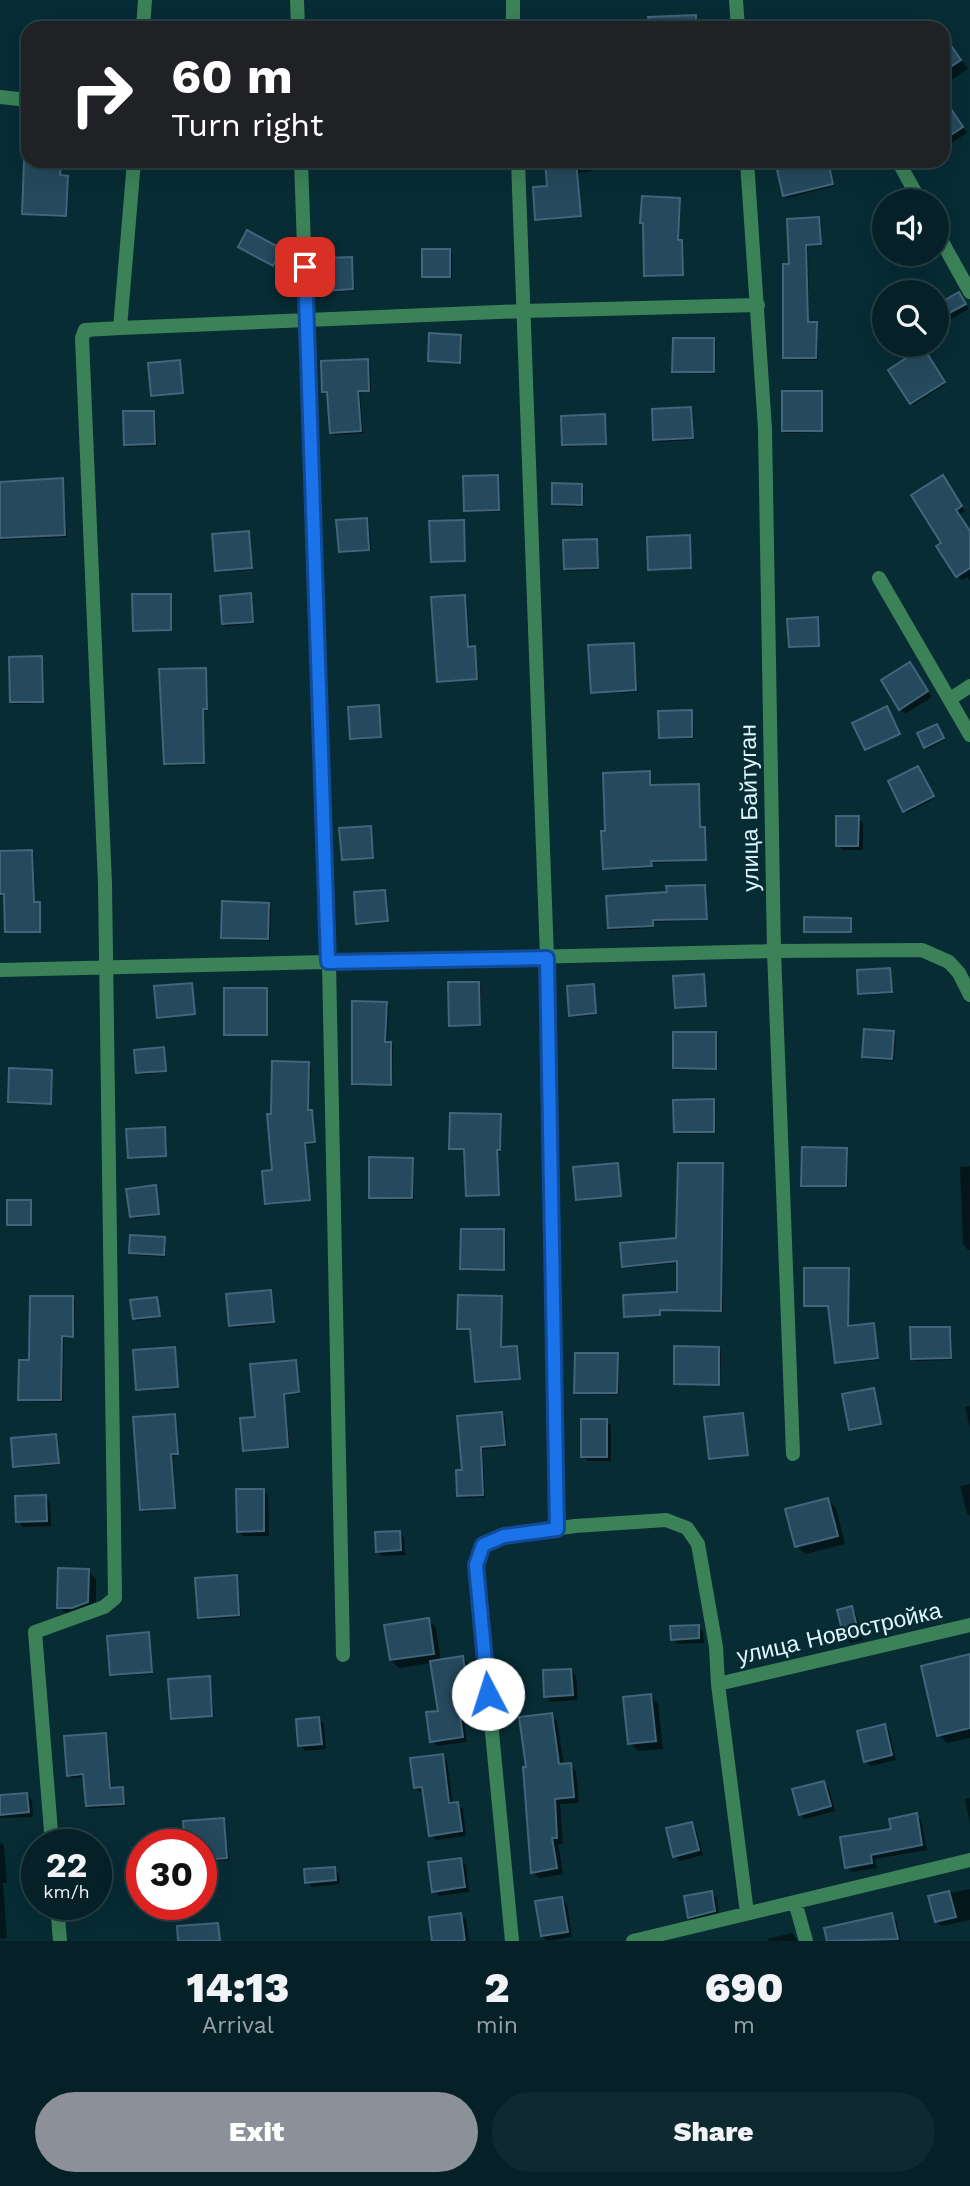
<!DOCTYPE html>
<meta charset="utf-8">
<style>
:root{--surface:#052127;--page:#0e292f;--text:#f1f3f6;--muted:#97a3a7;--line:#263e44;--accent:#8c9099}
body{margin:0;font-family:"Work Sans",sans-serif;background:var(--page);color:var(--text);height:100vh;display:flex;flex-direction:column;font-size:26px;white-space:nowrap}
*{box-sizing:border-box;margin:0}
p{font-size:23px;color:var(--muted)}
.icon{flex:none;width:38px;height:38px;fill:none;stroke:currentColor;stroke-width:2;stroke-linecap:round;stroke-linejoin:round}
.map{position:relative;height:1941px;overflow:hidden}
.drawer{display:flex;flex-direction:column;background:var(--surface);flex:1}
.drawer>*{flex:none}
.banner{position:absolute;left:21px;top:21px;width:929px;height:147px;border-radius:21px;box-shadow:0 7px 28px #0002,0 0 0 2px var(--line);background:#202124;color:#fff;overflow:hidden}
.controls{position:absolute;left:872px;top:189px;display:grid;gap:14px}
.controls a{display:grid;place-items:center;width:77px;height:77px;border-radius:50%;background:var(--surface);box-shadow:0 7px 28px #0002,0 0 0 2px var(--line);font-size:35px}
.speed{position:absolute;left:21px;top:1829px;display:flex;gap:14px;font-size:35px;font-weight:700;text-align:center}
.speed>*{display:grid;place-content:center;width:91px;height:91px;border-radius:50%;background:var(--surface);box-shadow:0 7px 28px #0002,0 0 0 2px var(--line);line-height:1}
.speed small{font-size:18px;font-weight:400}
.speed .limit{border:10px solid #d22;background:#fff;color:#111}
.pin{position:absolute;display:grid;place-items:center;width:60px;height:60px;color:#fff;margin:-30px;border-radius:14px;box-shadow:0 4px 10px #0006}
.me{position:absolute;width:77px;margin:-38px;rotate:355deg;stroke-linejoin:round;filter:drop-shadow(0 0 5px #0008)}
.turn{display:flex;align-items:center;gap:24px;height:147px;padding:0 35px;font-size:32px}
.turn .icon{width:91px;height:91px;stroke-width:2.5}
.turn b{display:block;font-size:49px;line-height:60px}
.eta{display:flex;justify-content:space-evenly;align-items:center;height:119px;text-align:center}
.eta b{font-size:42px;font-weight:800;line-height:49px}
.action{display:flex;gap:14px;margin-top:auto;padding:14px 35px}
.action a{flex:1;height:80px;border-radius:42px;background:var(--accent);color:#fff;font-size:28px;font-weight:800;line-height:80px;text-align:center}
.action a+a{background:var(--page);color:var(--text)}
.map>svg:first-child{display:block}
</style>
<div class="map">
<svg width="970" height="1941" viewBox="0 0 970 1941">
<rect width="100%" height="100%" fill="#072c34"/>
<!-- shadow -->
<path fill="#0007" d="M429,23l25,3 2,2h-27z
M945,39l23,30 -25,16v-45z
M948,107l19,26 -24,15v-38z
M36,161h28l-3,16 8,3 -2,37 -42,-2 -2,-2z
M328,161h36v4h-34z
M547,161h44l1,10 -14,2 4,44 -43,4 -2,-2 12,-32z
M823,161l6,1 6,24 -48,12 -2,-3z
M679,200l2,2 -2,40 4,2 1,32 -36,1 -2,-2 -1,-50z
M819,219l2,2 1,25h-14l1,78 9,2v34l-32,-1 -2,-2 7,-92z
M240,247l41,3 2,2 -8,15z
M450,251l2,2v25h-26l-2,-2z
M351,258l2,3 2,30 -25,1 -2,-2z
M959,294l10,15 -32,18 -1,-20z
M461,336l2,2 -2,26 -29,-2 -2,-2z
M714,340l2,2 -1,32 -39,-1 -2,-2z
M925,351l21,33 -33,21 -2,-2z
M367,361l3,2 1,29h-11l3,41 -29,2 -2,-2 -3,-40 -5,-1z
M179,362l2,2 3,30 -30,3 -2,-2z
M821,392l2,3v37l-37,1 -2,-2z
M690,409l3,2 1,29 -37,2 -2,-2z
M154,412l2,2 1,32 -30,1 -2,-3z
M604,416l2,2 1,27 -42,2 -2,-3z
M497,477l2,2 1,33h-32l-2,-2z
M62,480l2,2 3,55 -67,3v-57z
M947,482l18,29 -6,4 11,16v50l-2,-4 -6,3 -4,-4 -19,-30 4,-2z
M582,486l2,2 -1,19 -28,-1 -2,-3z
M367,520l2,2 2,29 -29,2 -2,-2z
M463,522l2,2 1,38 -32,1 -2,-2z
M249,533l2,2 2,35 -35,2 -2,-2z
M689,537l2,2 1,30 -40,2 -2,-2z
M596,541l2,2 1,27 -32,1 -2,-2z
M250,595l2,2 2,27 -28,2 -2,-2z
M170,596l2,2v33l-36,1 -2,-2z
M465,597l2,2 3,49 6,2 3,30 -38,3 -2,-2z
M817,619l2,2 1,26 -28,1 -2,-2z
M633,645l2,2 3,45 -43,2 -2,-2z
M41,658l2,2 1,43 -31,1 -2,-3z
M910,664l22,33 -27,17 -5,-5z
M205,670l2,2 1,39h-4l1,54 -37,1 -2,-3z
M378,707l2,2 2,29 -28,2 -2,-2z
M691,712l2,2 1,25h-31l-3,-2z
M937,726l8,14 -18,9 -2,-2z
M918,768l17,30 -28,15 -2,-2z
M649,773l2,14 47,-1 2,2 1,41 6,2v30l-54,2v5l-46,2 -2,-2 2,-36z
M858,818l5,5v27h-20l-5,-5z
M370,828l2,2 2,29 -29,2 -2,-2z
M32,852l2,2 1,50 6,2v27h-33l-2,-2v-35h-6v-43z
M705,887l2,2 1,31 -54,2v6l-43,2 -2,-2 59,-34z
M385,892l2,2 2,29 -29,2 -2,-2z
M269,905l2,2 -1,34 -45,-2 -2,-2z
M850,920l2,2v11h-44l-2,-2z
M889,970l2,2 2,22 -31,1 -2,-2z
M703,976l2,2 2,29 -28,2 -2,-2z
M191,984l5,31 -35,4 -2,-2z
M479,984l2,2v41h-29l-2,-2z
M593,986l2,2 2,27 -24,2 -2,-2z
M266,989l2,2v45h-40l-2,-2z
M387,1004l2,2 -2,37 6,3 -1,40h-36l-2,-2z
M894,1032l2,3 -2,26 -28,-2 -2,-2z
M716,1034l2,2v34h-41l-3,-2z
M163,1049l4,23 -27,3 -2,-3z
M309,1064l2,2 -2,46 5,2 2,30 -10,1 5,56 -42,4 -2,-2 7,-31 -1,-57z
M51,1071l2,2 -1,32 -40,-1 -2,-2z
M713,1101l2,2 1,30 -38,1 -2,-2z
M500,1116l2,2 -1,34h-3l2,44 -30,1 -2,-2 -2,-44 -15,-3z
M164,1129l2,2 1,26 -36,2 -2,-2z
M846,1150l2,2v35h-43l-2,-2z
M412,1160l2,2v38l-41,-1 -2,-2z
M617,1165l2,2 3,30 -43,4 -2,-2z
M722,1165l2,2 -1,145 -62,-1v5l-33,2 -2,-2 53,-23v-30l-53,5 -2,-2 54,-27z
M970,1166v84h-2l-5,-6 -3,-77z
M155,1187l5,28 -26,4 -2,-3z
M30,1202l2,2v22h-21l-2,-2z
M504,1231l2,2 -1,38h-41l-2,-3z
M164,1239l2,2 -1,16 -32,-2 -2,-2z
M848,1270l2,2 -1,56 24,-3 2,2 4,33 -41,4 -2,-2 -6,-55h-23l-2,-2z
M271,1291l2,3 2,30 -42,4 -3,-3z
M73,1298l2,2 -1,38h-10l-1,64 -41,-1 -2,-2 11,-38z
M156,1298l5,19 -24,4 -2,-3z
M501,1298l2,2 -1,49 15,-1 2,2 2,30 -42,4 -3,-2 -4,-52 -13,-2z
M950,1329l2,2v29l-37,1 -2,-3z
M174,1349l2,2 3,38 -39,2 -2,-2z
M719,1349l2,2 -1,35 -42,-1 -2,-2z
M617,1355l2,2v38l-41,-1 -2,-2z
M295,1362l2,2 3,30 -15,1 5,53 -44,4 -2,-2 13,-31z
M873,1390l9,35 -29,6 -3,-2z
M970,1406v22l-5,-21z
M502,1414l3,3 2,30 -24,2 2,48 -23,1 -3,-3 4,-24z
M742,1415l7,41 -36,4 -2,-2z
M175,1416l2,2 2,37 -6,1 3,53 -32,3 -3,-2z
M606,1420l5,6v35h-23l-5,-5z
M56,1436l2,2 2,27 -43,3 -2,-2z
M970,1484v32l-3,-3 -7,-27z
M263,1490l5,5 1,41h-26l-5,-5z
M45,1497l5,5 1,24 -28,1 -5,-6z
M828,1500l8,8 9,36 -40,10 -8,-8z
M399,1532l5,6 1,17 -23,1 -5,-5z
M88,1571l8,8v31l-29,5 -8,-8z
M236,1577l2,2 3,38 -40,3 -2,-3z
M851,1608l5,5 7,27 -12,3 -5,-5z
M428,1620l8,8 5,33 22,-3 5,5 3,27 -11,2 7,50 -30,4 -5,-5 8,-29 -8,-49 -33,5 -8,-8z
M698,1626l5,6 1,11 -26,1 -5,-5z
M148,1634l2,2 3,38 -39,2 -2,-2z
M970,1657v81l-23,5 -8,-8z
M571,1670l5,6 2,24 -27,2 -5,-5z
M209,1678l2,2 3,37 -40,3 -2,-2z
M650,1696l8,8 5,45 -25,2 -8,-8z
M551,1714l6,7 7,44h6l6,6 3,32 -19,1 3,40h-5l5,30 -24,4 -6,-6z
M319,1719l5,5 2,25 -21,2 -5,-6z
M884,1726l5,5 7,29 -25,6 -6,-5z
M105,1735l3,3 4,52 10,-1 3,3 1,14 -36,3 -3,-3 -2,-29 -14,1 -3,-3z
M442,1756l5,5 6,43h4l6,5 3,27 -30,4 -5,-5 -6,-44 -5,1 -5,-5z
M823,1783l6,5 6,23 -30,8 -5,-5z
M27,1795l5,5 1,17 -33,1v-21z
M970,1798v25l-5,-24z
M916,1815l5,5 6,30 -52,9 2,9 -25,4 -5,-5z
M224,1820l2,2 3,38 -28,2v-18h-15l-1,-21z
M691,1824l5,5 7,26 -23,6 -5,-5z
M2,1843l2,3 3,37h-4l4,55 -7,1v-95z
M460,1860l6,5 3,27 -30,4 -5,-5z
M334,1869l5,5 1,10 -28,3 -5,-5z
M970,1889v31l-29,6 -5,-5 -6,-24z
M711,1893l6,5 2,18 -25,6 -5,-5z
M562,1899l5,5 5,33 -25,4 -5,-5z
M461,1915l5,5 3,21h-35z
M891,1915l5,5 5,21h-72l-3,-11z
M792,1933l6,8h-30l-1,-2z"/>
<!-- building -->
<path fill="#25495d" stroke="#41657a" stroke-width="2" d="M696,15v13h-47l-1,-11z
M943,34l18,26 -18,12z
M943,97l20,30 -20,13z
M24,161h38l-2,14 8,1 -2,40 -44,-2z
M545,161h31l5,55 -46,4 -2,-33 14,-1z
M815,161h13l5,23 -50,12 -6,-26z
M642,196l38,2 -2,42h4l1,35 -39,1 -1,-53h-3z
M819,217l2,27 -15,1 2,77h9l-1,36h-33v-94h6l-2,-45z
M247,230l35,19 -9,17 -35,-19z
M422,249h28v28h-28z
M352,257l1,32 -27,2 -2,-33z
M959,292l7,12 -30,16v-15z
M429,333l32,2 -1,28 -32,-2z
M673,338h41v34h-42z
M923,347l22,35 -35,22 -22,-34z
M368,359l1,32h-11l3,40 -31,2 -3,-41h-5l-1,-31z
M180,360l3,33 -32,3 -3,-33z
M782,391h40v40h-40z
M691,407l2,31 -40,2 -1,-31z
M123,411h31l1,33 -31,1z
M605,414l1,30 -44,1 -1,-29z
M498,475l1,35 -35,1 -1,-35z
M943,475l19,31 -6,4 14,21v37l-14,9 -20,-31 5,-3 -30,-48z
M63,478l2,57 -65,3v-56z
M552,483l30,1v21l-30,-1z
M367,518l2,32 -30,2 -3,-32z
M464,520l1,41 -34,1 -2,-41z
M249,531l3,37 -37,3 -3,-37z
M690,535l1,33 -43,2 -1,-33z
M597,539l1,29 -34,1 -1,-29z
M251,593l2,29 -31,2 -2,-28z
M132,594h39v36l-38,1z
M465,595l3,52 7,-1 2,33 -40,3 -6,-85z
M818,617l1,29 -30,1 -2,-28z
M634,643l2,47 -45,3 -3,-48z
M42,656l1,46h-33l-1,-45z
M910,662l18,29 -29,19 -18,-30z
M206,668l1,41h-4l1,54 -40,1 -5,-95z
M379,705l2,32 -31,2 -2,-32z
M887,706l13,28 -35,16 -13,-27z
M692,710v27l-33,1 -1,-27z
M937,724l7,14 -20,10 -7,-15z
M918,766l16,30 -31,16 -15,-31z
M650,771v14l49,-1 1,43h5l1,33 -55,1 1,5 -49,3 -2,-38h4l-2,-58z
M836,816h23l-1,30h-22z
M371,826l2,32 -31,2 -3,-32z
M32,850l2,52h6v30h-35l-1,-38h-4v-43z
M705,885l2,34 -54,1v6l-45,2 -2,-32 61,-4 -1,-6z
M385,890l3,31 -32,3 -2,-32z
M222,901l47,2 -1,36 -47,-1z
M804,917l47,1v14h-47z
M890,968l2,24 -34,2 -1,-24z
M704,974l2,32 -31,2 -2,-32z
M448,982h31l1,43 -31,1z
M192,983l3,31 -38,4 -3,-32z
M594,984l2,29 -27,3 -2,-30z
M224,988h43v47h-43z
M352,1001l35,1 -2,40h6v43l-39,-1z
M864,1029l30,2 -2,28 -30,-2z
M673,1032h43v37l-43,-1z
M164,1047l2,24 -30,2 -2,-23z
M272,1061l37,1 -1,48h4l3,32 -10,1 5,57 -45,4 -3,-33 10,-1 -5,-56h4z
M9,1068l43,2 -1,34 -43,-2z
M714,1099v33h-40l-1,-32z
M450,1113l51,1 -1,36h-3l2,45 -33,1 -2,-47h-15z
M165,1127l1,29 -38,2 -2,-29z
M802,1147l45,1 -1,38h-45z
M369,1157l44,1 -1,40h-43z
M618,1163l3,33 -45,4 -3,-33z
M678,1163h45l-2,148 -61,-1v5l-36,2 -1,-22 54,-3v-31l-55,6 -2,-24 56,-5z
M156,1185l3,29 -29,3 -4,-28z
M7,1200h24v25h-24z
M461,1229h43v41l-44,-1z
M130,1235l35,2 -1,18 -35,-2z
M804,1268h45l-1,58 26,-3 4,35 -43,5 -7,-57h-24z
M271,1290l3,32 -45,4 -3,-32z
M458,1295l44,1 -1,51 16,-1 3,33 -45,3 -5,-53h-13z
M30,1296h43v41l-11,-1 -1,64h-43l1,-40h10z
M157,1297l3,19 -27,3 -3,-19z
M910,1327h40l1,31 -40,1z
M674,1346l45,1v38l-45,-1z
M175,1347l3,40 -42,3 -3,-40z
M575,1353h43l-1,40h-43z
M296,1360l3,32 -15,2 4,53 -45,4 -3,-33 15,-1 -5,-53z
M874,1388l7,36 -32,6 -7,-36z
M502,1412l3,33 -24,2 2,48 -26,1 -1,-26h6l-5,-54z
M743,1413l5,42 -39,4 -5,-42z
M175,1414l3,40h-7l4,54 -35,2 -7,-93z
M581,1419h26v38h-26z
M56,1434l3,29 -46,4 -2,-29z
M236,1489h28v42l-27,1z
M46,1495l1,26 -31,1 -1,-26z
M828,1498l10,38 -43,11 -10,-38z
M400,1531l1,19 -25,2 -1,-20z
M58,1568l31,1 -1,33 -16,6h-15z
M237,1575l2,40 -41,3 -3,-40z
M852,1606l7,29 -15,4 -7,-29z
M429,1618l5,36 -44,6 -6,-35z
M699,1625v13l-28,2 -1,-14z
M149,1632l3,40 -42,3 -3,-39z
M970,1654v74l-33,8 -16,-70z
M463,1656l4,29 -11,2 7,50 -33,5 -4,-30 12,-1 -8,-50z
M571,1669l2,26 -29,2 -1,-27z
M210,1676l2,40 -41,3 -3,-40z
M651,1694l5,47 -28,3 -5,-47z
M552,1713l7,51 12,-1 3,34 -19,2 2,39h-5l5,30 -26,5 -8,-106h3l-7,-50z
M319,1717l3,27 -24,2 -2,-27z
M885,1724l7,31 -28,7 -7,-31z
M106,1733l4,55 13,-1 1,17 -38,2 -3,-32 -16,2 -3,-40z
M443,1754l6,49 9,-1 4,29 -33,5 -7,-49 -8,1 -4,-30z
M824,1781l7,25 -32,9 -7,-26z
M27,1793l2,19 -29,3v-20z
M917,1813l5,32 -51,10 1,8 -27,5 -5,-31 51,-8 -2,-10z
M224,1818l3,40 -26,2v-16h-16l-2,-23z
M692,1822l7,28 -26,7 -7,-29z
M461,1858l4,29 -33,5 -4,-30z
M335,1867l1,13 -31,3 -1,-14z
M712,1891l3,20 -27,7 -4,-22z
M949,1891l7,26 -21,5 -7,-26z
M562,1897l6,35 -27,4 -6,-35z
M461,1913l4,28h-33l-3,-24z
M892,1913l6,26 -71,2 -3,-13z
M218,1923l2,18h-42l-1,-15z"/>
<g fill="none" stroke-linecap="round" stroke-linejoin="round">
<!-- street -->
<path stroke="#3c8259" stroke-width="14" d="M297,0l1,28
M513,0v28
M736,0l2,28
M143,28l2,-28
M0,97l28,3
M301,161l28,802 14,692
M518,161l29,797 10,571
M747,161l18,268 9,522 19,503
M898,161l22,40
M936,231l34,61
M120,328l14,-167
M879,578l91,157
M950,699l20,-13
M0,970l774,-19 148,-1 27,12 10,11 11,22
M718,1684l252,-59
M52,1844l-17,-212 69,-25 11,-9 -10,-714 -23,-546 3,-8 35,-2 403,-17 235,-6
M795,1902l11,39
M57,1904l3,37
M512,1941l-36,-376 7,-20 21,-9 71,-10 91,-6 21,8 11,16 18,103 2,37 29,229
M633,1941l337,-81"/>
</g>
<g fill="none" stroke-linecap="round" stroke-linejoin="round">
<!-- route casing -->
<g stroke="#114b97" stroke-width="18">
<path id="route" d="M305,267l23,695 219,-4 10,571 -53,7 -21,9 -7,20 12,129"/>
</g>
<!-- route -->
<use href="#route" stroke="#1a73e8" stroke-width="12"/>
</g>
<g text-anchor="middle" stroke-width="5" stroke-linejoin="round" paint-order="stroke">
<!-- street labels -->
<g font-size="23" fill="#dff7fd" stroke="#072c34">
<text transform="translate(749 808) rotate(-91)" y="8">улица Байтуган</text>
<text transform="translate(839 1633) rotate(-13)" y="8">улица Новостройка</text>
</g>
</g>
</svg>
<div class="controls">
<a><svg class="icon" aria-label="sound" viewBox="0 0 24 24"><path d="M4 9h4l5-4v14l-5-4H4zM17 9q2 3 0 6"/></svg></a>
<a><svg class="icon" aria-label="search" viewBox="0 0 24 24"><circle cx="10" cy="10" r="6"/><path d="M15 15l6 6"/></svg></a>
</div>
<div class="speed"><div>22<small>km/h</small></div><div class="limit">30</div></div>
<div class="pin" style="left:305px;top:267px;background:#d93025"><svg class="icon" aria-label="arrive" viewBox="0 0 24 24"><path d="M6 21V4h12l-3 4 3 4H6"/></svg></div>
<svg class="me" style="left:488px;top:1694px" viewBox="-20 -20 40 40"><circle r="19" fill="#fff"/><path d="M0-13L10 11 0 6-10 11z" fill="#1a73e8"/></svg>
<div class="banner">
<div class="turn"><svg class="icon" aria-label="right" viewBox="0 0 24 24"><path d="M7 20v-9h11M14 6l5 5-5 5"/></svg><div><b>60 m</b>Turn right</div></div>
</div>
</div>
<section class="drawer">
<div class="eta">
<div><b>14:13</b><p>Arrival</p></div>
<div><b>2</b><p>min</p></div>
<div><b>690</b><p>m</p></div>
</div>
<div class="action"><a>Exit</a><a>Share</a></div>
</section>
